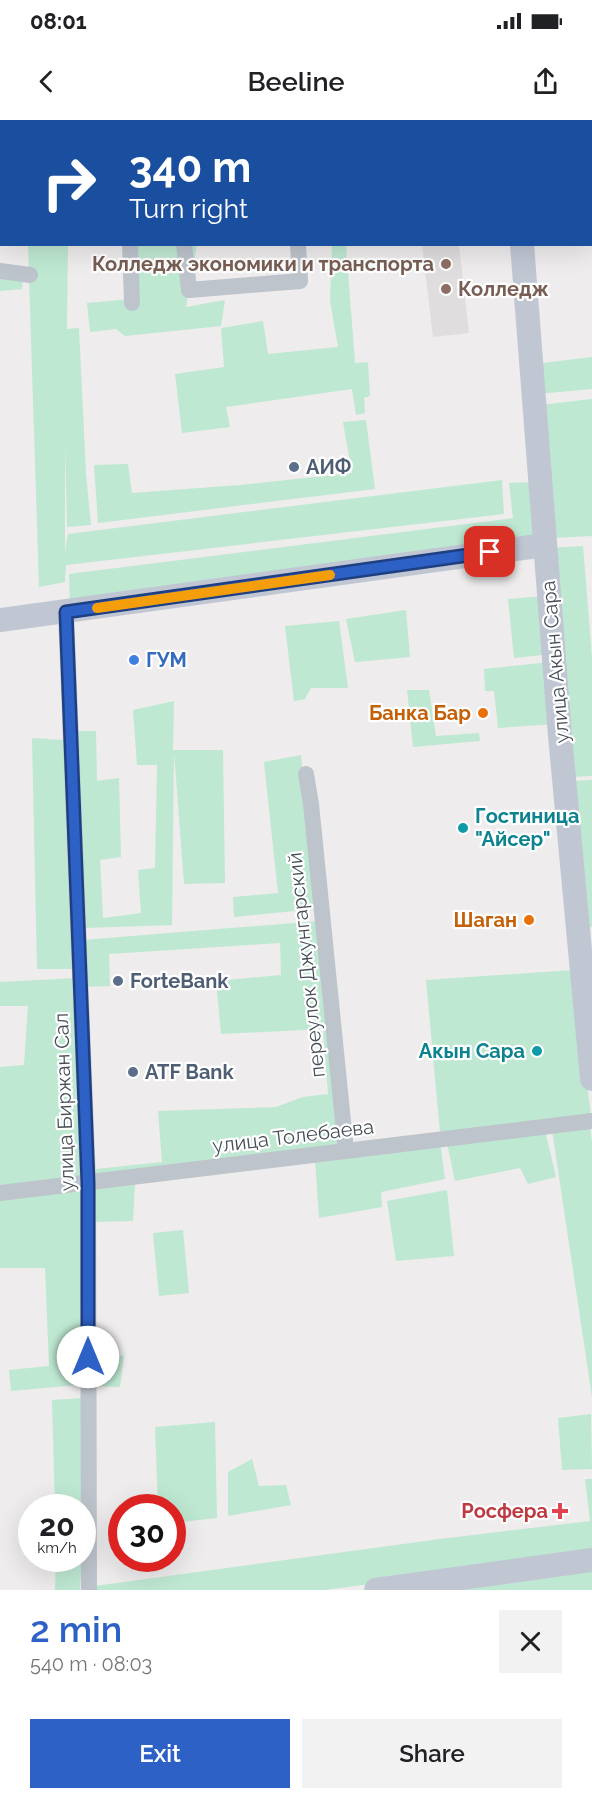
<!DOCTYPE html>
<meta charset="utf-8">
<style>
:root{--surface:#fff;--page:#f2f2f2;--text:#202124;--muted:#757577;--accent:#2e61c6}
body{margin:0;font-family:Raleway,sans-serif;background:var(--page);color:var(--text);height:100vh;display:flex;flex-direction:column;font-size:22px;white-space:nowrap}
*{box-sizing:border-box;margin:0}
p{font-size:20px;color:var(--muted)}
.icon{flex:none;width:33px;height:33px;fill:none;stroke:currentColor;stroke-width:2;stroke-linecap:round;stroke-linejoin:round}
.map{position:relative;height:1470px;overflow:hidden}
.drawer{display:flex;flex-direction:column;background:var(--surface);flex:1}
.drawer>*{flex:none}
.guide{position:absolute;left:0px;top:0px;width:592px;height:126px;box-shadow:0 6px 24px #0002;background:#1a4fa0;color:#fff;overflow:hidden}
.speed{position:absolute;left:18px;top:1374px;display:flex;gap:12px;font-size:30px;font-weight:700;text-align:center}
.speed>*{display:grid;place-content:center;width:78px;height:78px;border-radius:50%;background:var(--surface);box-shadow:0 6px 24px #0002;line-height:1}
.speed small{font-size:15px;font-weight:400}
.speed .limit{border:9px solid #d22;background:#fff;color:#111}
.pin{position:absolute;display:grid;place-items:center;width:51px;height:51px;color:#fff;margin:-26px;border-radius:12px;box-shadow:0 3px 9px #0006}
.me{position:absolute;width:66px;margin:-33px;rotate:0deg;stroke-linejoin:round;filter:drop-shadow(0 0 4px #0008)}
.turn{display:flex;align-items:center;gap:21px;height:126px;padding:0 30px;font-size:27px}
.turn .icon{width:78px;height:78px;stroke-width:2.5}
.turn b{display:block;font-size:42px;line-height:51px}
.round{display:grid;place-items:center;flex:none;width:63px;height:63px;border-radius:0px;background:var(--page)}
.overview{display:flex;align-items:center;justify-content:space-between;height:102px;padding:0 30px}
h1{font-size:36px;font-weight:600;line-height:45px;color:var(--accent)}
.button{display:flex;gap:12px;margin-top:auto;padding:12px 30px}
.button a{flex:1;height:69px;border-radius:0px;background:var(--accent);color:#fff;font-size:24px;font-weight:600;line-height:69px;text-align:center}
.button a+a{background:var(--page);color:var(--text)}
.status{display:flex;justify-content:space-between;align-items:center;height:42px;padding:0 30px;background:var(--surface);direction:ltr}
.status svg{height:16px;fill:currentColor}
header{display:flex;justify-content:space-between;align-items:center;height:78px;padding:0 30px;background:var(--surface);font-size:27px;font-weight:600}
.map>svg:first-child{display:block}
</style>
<div class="status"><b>08:01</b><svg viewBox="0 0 49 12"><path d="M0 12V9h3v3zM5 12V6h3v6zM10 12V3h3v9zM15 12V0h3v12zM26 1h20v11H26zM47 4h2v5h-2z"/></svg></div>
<header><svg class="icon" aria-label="back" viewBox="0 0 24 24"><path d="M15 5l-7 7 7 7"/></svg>Beeline<svg class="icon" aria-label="share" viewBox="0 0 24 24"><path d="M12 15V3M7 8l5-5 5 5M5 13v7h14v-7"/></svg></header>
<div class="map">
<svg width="592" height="1470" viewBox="0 0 592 1470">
<rect width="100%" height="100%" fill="#eeecec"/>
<!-- education -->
<path fill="#dfdddd" d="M422,125h37l10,88 -36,4z"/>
<!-- green -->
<path fill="#bee8d2" d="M127,124l70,1 -11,62 39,-7 -4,26 -96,10 -9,-7 -26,3 -3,-29 45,-4z
M28,125h40l-1,84 12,-1 7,146 5,51 -24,2 -2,-86v111l3,-18 434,-54 2,34 -438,51 -1,17 -26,5z
M332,125h14l9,118 13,-1 2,34 -6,2 1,15 -9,2 -4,-26 -126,18 4,20 -48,6 -7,-59 49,-7 -3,-39 42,-7 5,33 70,-7 -8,-46z
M0,156l23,2 -1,11 -22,2z
M592,237v32l-54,5 -3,-30z
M592,279v137l-40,2 -12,-133z
M366,300l9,69 -277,34 -4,-58 34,-1 4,29 108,-8 112,-12 -9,-51z
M533,362l5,59 -468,65 -1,-32 444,-56 -4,-35z
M583,426l9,111v119l-22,1 -21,-229z
M544,476l7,58 -37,4 -6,-59z
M406,490l4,47 -55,5 -9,-43z
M339,501l9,67h-37l-6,11 -11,2 -9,-75z
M550,542l7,62 -59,4 -4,-37h-9l-1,-22z
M407,570h22l7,46 43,-3 1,8 -67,6z
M174,581l-1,49h50l2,133 -41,1 -10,-132 -2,173 -87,3 -11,-197h22l1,50 22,-3 2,79 -21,3 3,58 38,-5 -3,-43 17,-2 2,-103h-20l-4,-55z
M32,618l32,2 10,229h-37z
M301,635l14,154 -81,8 -1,-20 45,-4 -14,-131z
M592,660v147l-13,1 -5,-147z
M320,801l24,226 -249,32 1,-10 66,-7 -4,-51 118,-4 27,-10 25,-3 -5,-65 -102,5 -5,-53 65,-6 -1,-32 -171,11 1,32 -25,1 -3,-47z
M573,850l18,146 -151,16 -14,-152z
M76,858l4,200 -80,13v-124l24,-2 4,-59h-28v-24z
M590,1005l2,18v254l-40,-267z
M545,1010l11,47 -28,7 -8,-16 -65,13 -8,-38z
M440,1022l5,37 -64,13 1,15 -63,11 -4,-58z
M135,1063l-2,38 -39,1 1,-37z
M84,1069l-6,196 -67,6 -2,-21 40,-4 -4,-98h-45v-69z
M447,1070l7,66 -58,5 -9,-60z
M183,1110l6,63 -30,3 -6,-63z
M124,1235l-4,32 -28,-1 2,-25z
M84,1278l-2,110 -27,-1 -3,-107z
M591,1294l1,55 -30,1 -4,-52z
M215,1302l2,96 -44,5 -1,-15 -14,-1 -3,-80z
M252,1339l7,27 27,-1 5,20 -63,11v-44z
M585,1359h7v76l-268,35h-229v-4l345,-47 150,-18z
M56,1439h26l-2,31h-25z
M592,1446v24h-180z"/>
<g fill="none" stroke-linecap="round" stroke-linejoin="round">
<!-- street -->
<path stroke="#bec4cc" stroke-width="16" d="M76,0v2
M0,3h2
M130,124l2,59
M184,124l5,46 111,-9 -2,-37
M0,151l30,4
M66,492l22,571 1,407
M306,654l5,30 35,347
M0,1073l592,-72"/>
<!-- secondary -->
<path stroke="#c0c7d3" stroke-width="24" d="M512,0v2
M522,124l38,492 32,343
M0,500l545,-75
M376,1470l216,-30"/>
</g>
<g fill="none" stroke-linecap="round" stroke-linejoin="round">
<!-- route casing -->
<g stroke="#1e3f81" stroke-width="15">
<path id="route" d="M88,1237v-174l-22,-571 424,-60"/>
</g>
<!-- route -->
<use href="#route" stroke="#2e61c6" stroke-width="10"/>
<!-- slow -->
<path stroke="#f59e0b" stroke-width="10" d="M97,488l233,-33"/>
</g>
<!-- markers -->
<g fill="#8d6e63" stroke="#fff" stroke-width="2">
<circle cx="446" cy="144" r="6"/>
<circle cx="446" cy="169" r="6"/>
</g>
<g fill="#5c6f8a" stroke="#fff" stroke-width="2">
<circle cx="294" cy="347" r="6"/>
<circle cx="118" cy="861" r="6"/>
<circle cx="133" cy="952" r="6"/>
</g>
<circle fill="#3f7fe0" stroke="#fff" stroke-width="2" cx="134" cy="540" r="6"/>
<g fill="#e8710a" stroke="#fff" stroke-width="2">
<circle cx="483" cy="593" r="6"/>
<circle cx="529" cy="800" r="6"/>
</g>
<g fill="#0f9aa8" stroke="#fff" stroke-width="2">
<circle cx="463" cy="708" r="6"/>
<circle cx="537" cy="931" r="6"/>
</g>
<path fill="#e0444e" stroke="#fff" stroke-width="2" d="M557 1382h6v6h6v6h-6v6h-6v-6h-6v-6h6z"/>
<g text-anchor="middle" stroke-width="4.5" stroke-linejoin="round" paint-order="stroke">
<!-- education labels -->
<g font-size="20" font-weight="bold" fill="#785e54" stroke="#fff" text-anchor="end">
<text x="434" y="151">Колледж экономики и транспорта</text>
<text x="458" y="176" text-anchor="start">Колледж</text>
</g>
<!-- service labels -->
<g font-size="20" font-weight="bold" fill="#4e5e75" stroke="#fff" text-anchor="start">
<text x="306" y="354">АИФ</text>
<text x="130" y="868">ForteBank</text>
<text x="145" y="959">ATF Bank</text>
</g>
<!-- shop labels -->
<g font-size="20" font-weight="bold" fill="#366cbe" stroke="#fff" text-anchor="start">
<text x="146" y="547">ГУМ</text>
</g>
<!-- street labels -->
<g font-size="20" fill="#464d56" stroke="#fff">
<text transform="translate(555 542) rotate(-95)" y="7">улица Акын Сара</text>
<text transform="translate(306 845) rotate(-96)" y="7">переулок Джунгарский</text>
<text transform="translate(64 982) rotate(-92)" y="7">улица Биржан Сал</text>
<text transform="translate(293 1016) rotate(-7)" y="7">улица Толебаева</text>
</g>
<!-- food labels -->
<g font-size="20" font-weight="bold" fill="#c56008" stroke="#fff" text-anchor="end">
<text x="471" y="600">Банка Бар</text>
<text x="517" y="807">Шаган</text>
</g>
<!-- culture labels -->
<g font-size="20" font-weight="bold" fill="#0d838f" stroke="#fff" text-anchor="start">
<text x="475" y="703">Гостиница<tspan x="475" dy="23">"Айсер"</tspan></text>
<text x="525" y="938" text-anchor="end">Акын Сара</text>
</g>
<!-- health labels -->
<g font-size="20" font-weight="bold" fill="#be3a42" stroke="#fff" text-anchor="end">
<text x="548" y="1398">Росфера</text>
</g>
</g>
</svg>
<div class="speed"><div>20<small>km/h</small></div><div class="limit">30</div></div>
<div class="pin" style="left:490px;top:432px;background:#d93025"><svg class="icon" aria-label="arrive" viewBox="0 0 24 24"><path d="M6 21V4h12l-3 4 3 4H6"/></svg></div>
<svg class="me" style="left:88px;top:1237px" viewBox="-20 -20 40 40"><circle r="19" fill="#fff"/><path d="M0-13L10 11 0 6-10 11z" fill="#2e61c6"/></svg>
<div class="guide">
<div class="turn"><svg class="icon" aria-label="right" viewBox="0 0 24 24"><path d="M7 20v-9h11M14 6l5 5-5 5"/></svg><div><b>340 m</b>Turn right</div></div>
</div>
</div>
<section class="drawer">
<div class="overview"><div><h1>2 min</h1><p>540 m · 08:03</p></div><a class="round"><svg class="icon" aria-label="close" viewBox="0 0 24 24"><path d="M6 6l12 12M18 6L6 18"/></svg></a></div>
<div class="button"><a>Exit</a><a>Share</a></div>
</section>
